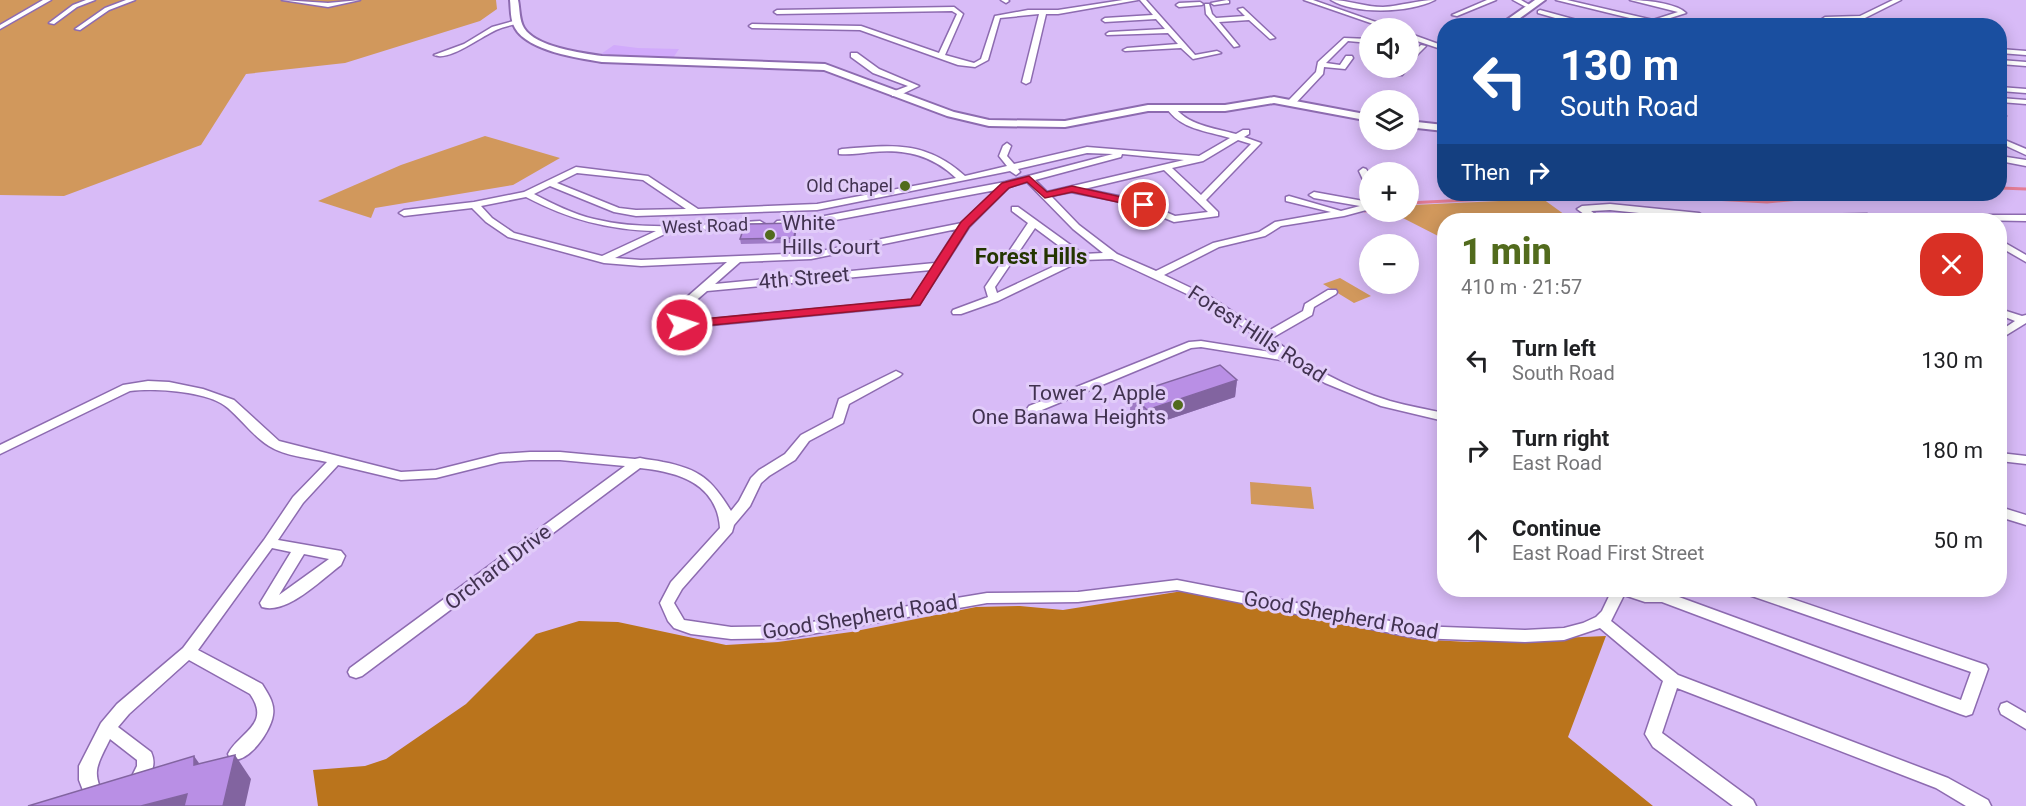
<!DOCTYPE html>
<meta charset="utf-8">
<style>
:root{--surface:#fff;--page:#f6f6f6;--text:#202124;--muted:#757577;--accent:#526b1d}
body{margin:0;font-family:Roboto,sans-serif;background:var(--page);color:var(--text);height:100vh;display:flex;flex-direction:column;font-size:22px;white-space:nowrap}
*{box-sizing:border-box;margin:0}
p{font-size:20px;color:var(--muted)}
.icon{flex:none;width:33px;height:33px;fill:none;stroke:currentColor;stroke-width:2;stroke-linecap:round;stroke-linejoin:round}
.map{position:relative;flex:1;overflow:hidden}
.panel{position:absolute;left:1437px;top:213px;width:570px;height:384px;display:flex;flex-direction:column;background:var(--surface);border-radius:24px;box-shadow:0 3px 15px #0003}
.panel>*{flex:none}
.hud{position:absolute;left:1437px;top:18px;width:570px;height:183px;border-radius:24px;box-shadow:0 3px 15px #0003;background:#1a4fa0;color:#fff;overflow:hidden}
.tools{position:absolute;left:1359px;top:18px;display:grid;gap:12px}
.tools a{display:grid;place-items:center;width:60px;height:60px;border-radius:50%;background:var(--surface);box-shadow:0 3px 15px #0003;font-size:30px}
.pin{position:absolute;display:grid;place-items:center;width:51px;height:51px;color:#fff;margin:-26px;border:3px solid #fff;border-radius:50%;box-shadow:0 2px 6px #0007}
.me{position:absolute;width:66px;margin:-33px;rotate:85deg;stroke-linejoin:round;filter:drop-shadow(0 0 4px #0008)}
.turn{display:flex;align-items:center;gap:21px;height:126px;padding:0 24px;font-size:27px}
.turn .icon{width:78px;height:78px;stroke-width:2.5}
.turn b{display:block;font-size:42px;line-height:51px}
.then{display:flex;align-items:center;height:57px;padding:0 24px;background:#0003;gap:12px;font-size:22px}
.round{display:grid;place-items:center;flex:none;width:63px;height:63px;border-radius:24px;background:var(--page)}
.summary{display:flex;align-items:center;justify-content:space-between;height:102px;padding:0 24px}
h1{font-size:36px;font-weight:800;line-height:45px;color:var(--accent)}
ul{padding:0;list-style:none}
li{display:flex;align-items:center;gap:18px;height:90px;padding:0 24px}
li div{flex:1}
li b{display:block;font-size:22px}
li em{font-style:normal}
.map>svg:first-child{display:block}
</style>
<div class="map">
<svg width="2026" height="806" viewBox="0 0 2026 806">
<rect width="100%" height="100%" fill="#d8bbf7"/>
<!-- built -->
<path fill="#d1aafb" d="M614,45l24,3 41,1 -6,9 -72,-4z"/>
<!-- green -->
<path fill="#d1985c" d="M0,0h496l1,9 -17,12 -135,42 -99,11 -45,71 -137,51 -64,-1z
M485,136l75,22 -47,27 -138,23 -4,10 -53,-17 83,-36z
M1543,199l29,21h-128v19l-45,-23 9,-4 5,-7z
M1340,278l31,18 -17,7 -31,-19z
M1250,482l61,5 3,22 -63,-5z"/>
<!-- forest -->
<path fill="#ba741c" d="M1189,590l226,49 53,3 138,-6 -38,101 85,69h-1335l-5,-36 52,-4 21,-7 80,-55 70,-70 43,-13 39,1 108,23 52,-3 73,-10 125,-25 44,-1 43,4z"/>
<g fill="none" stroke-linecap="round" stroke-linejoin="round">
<!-- stream -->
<path stroke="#e47d95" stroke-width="3" d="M2000,188l26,1
M1622,194l145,8 88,-8
M1408,203l174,-9
M1365,211l5,-1"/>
<!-- street casing -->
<g stroke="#8d6bb0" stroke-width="3">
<path id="street" d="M43,0h8l-51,29v-4z
M86,0h9l-18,7 -23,17 -5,-1 24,-18z
M126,0h9l-26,10 -29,20 -5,-1 30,-21z
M282,0l46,3 32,-3 -32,7z
M1001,0h7l1,1 -3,2z
M1123,0h15l-80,14h-12l-16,68 -4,2 -4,-2 17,-68 -39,4 -12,42 -13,7 -17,-2 -98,-35 -108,-2 -3,-2 3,-2 109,2 78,27 18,-39 -5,-3 -175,3 -3,-2 3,-2 177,-3 9,7 -18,41 29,8 7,-4 14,-43 33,-6h30z
M1140,0h6l49,55 22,-4 4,2 -28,6 -12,-11 -56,3 -2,-1 4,-2 51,-4 -10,-11 -61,2 -1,-1 3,-2 56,-3 -9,-10 -51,3 -3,-2 3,-2 48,-3z
M1227,0l2,1v2l-15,2 -3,-2z
M1304,0h9l80,28h-8z
M1331,0c17,0 34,7 52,7 18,-1 35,-7 52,-7 -26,13 -79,15 -104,0z
M1487,0h9l-39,16 -5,-1z
M1513,0h8l12,7 -5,1z
M1556,0h11l86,20 25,-8 -48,-12c14,0 46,3 56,13l-41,13 -1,-2 2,-2z
M1893,0h8l-38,19 -38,2 -3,-2 3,-2 35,-1z
M1200,2l3,2 -1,1 -23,2 -3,-2 3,-2z
M1205,4h4l3,10 4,4 29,-2 -7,-7 5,-1 32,30 -5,1 -21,-19 -30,2 20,24 -5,1 -28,-33z
M1540,10l55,15 1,1h-13l-45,-13v-2z
M517,20l2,1v2c-7,2 -16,4 -23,7 -14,6 -47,32 -62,25l30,-11 28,-17z
M1408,33l36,13v4l-36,-12z
M1344,38l26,1v4l-22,-2 -22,22 14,2 6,-9h6l1,2 -8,11 -21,-2 -1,7 -29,31h-6v-4l28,-29 2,-10z
M1421,45l5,1 -18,18v-7z
M2000,49l26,2v4l-26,-2z
M851,53h6l22,16 40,17 -21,10h-6v-4l16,-6 -35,-13 -22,-16z
M2000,60l26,2v4l-26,-2z
M1400,68h8l-6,7h-6l-1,-2z
M2000,87l26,2v4l-26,-2z
M2000,98l26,2v4l-26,-2z
M1167,105h6c13,20 41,23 63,29l7,-4h6v4l-5,3 17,6 -55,57 12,12v4l-44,6 -42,-18 -61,-12 -20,4 28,29 38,29 39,17 57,-28 46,-11 16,-10 56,-10 -45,-11v-4l3,-1 52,15 19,-5 -46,-8 -5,-3 5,-3 55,10 1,7 -26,7 -63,10 -16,10 -46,11 -55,28 48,23 53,35 38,-22 2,-7 23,-14h8l1,2 -1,2 -22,13 -2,8 -40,23c35,28 75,50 118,63 18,5 36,8 54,12v8l-63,-15 -56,-23 -38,-22 -86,-14 -10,1 -154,64h-8l-2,-3 2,-3 160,-64 12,-1 75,12 -34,-27 -38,-24 -92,-43 -29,1 -85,41 -37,13h-8l-1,-2 1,-2 35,-13 -3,-10 43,-64 -16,-12v-4h6l65,47 20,-1 -30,-24 -46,-47 -18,5 -40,40 -50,78 -260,25 -5,-3 1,-2 72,-63 -86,4 -37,-3 -96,-26 -22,-15 -14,-14 -68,8 -5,-3 5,-3 70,-8 50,-10 52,-25 72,9 50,33 119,-5 139,-26c-24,-23 -51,-29 -84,-26 -10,1 -22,3 -33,2v-4l3,-1c50,-4 83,-9 123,27l42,-10 -8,-10 4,-10 4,-3 4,3 -4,10 7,8 73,-17 112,9 31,-18c-23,-7 -51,-9 -64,-31zM1238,140l13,4 -50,51 -29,-27 31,-7zM1087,153l26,1 -108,28 -191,36 -37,3 -2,2 5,3 34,-2 182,-34 -34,33 -151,30 -170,7 -26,-2 56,-27 89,-4 5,-3 -5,-3c-54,3 -113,11 -166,-2 -21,-5 -41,-15 -60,-25l16,-8 64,26 22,4 181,-6 193,-39 6,4 4,-3 -2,-3zM1122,154l62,6 -137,32 -12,-12 86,-23zM1164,170l44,42 -33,4 -37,-16 -54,-11zM577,173l66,7 43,29 -50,1 -17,-2 -62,-25zM526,197c42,22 82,33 130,34l-54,25 -88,-23 -22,-15 -11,-12zM1035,228l39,29 -77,36 -2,-6zM957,229l-22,34 -220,21 25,-22 71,-3zM931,270l-19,30 -242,23 37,-32z
M2000,112l6,4 -3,7h-3z
M2000,138l26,11v6l-26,-12z
M2000,156l26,4v6l-26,-5z
M1363,168l3,1 4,6v14l-4,-3 -7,-15z
M1677,194h108l1,1 -5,3 -99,-1z
M1610,204l89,9 11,7h-11l-2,-1 -87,-9 -19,1 12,9h-11l-15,-11 5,-3z
M1867,214l10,6 -122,-1 5,-3z
M1982,215h44v6l-55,-1z
M2000,240l26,15v7l-26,-15z
M2000,309l22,7 4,-1v8l-26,16v-8l15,-10 -15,-6z
M896,371l6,3 -2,2 -51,28 -6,19 -34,18 -14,19 -26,16 -8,7 -11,23 -16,19 -2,7 -50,57 -8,14 10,17 47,7 57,-1 199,-33 91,-1 99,-12 239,46 109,4 39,-2 19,-5 13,-6 6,-6 10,-21h29l5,2 1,-2h16l5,3 293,107 10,-28 -225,-78 -2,-4h22l220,75 2,4 -16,45 -6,2 -6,-2 -298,-112h-17l-21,-7 -13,26 67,54 270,103 40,22 3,6h-25l-30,-18 -259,-100 -15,45 91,67 3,6h-23l-80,-59 -8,-13 18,-53 -63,-53 -36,12 -39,2 -109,-4 -239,-48 -99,12 -91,1 -199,35 -57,1 -40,-5 -17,-6 -6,-7 -8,-18 11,-21 49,-54c-3,-45 -42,-56 -80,-60l-278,208 -6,2 -6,-2 -2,-4 2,-4 275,-202 -65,-6h-30l-30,2 -64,16 -35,2 -63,-15 -35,38 -25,37 63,11 4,5 -4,9c-19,14 -54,50 -79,42l-2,-4 31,-51 -19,-4 -74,102 64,34c6,10 13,19 11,31 -2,16 -25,50 -43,44l-2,-5c10,-21 44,-29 22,-60l-61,-34 -60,54 -11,13 33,25c6,13 0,21 -6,33l-6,3 -6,-3 -3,-5 7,-14v-6l-27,-21c-17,34 -17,32 -3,67h-18l-10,-26v-14l22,-43 16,-19 66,-56 81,-108 29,-43 34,-35c-19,-4 -42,-6 -58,-16 -16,-10 -27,-26 -41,-38 -19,-17 -73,-20 -98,-17l-130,63v-9l123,-60 25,-4 21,1 34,7 31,11 45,41 122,31 35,-2 64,-16 30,-2h30l75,7 5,-1c8,2 15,2 23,4 37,7 49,18 68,49l8,-10 12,-23 8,-8 26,-16 16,-19 32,-17 6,-19zM304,554l25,5 -50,36z
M2000,453l26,3v8l-26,-3z
M2000,507l26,8v10l-26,-8z
M2007,702l19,11v16l-25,-15 -2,-5 2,-5z"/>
</g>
<!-- secondary casing -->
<g stroke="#8d6bb0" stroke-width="4">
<path id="secondary" d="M510,0h8c2,9 1,20 6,28 12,19 57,25 78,28l223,8 129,48 35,8 76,1 83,-16h77l49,-8 96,18v6l-96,-18 -49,8h-77l-83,16 -76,-1 -42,-10 -123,-46 -222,-8c-24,-4 -74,-11 -87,-34 -5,-8 -4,-19 -5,-28z
M1535,0h10l-36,26h-11z
M1408,121l36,4v6l-36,-4z"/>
</g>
<!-- street -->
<use href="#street" fill="#fff" fill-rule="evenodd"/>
<!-- secondary -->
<use href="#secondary" fill="#fff" fill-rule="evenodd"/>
</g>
<!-- wall -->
<path fill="#9f7bc5" d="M796,223l1,5 -3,15 -53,1 -1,-5z
M1237,380l-2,17 -89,30 -16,-16 1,-17z"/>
<!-- shaded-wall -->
<path fill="#8264a0" d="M796,223l1,5 -3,15v-5z
M1237,380l-2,17 -89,30 1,-17z
M235,755l16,24 -6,27h-22z
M194,756l17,24 -17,-15z
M187,794l9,12h-55z"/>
<!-- building -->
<path fill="#b98fe5" stroke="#8264a0" stroke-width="1.5" d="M796,223l-2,15 -54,1 5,-15z
M1220,365l17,15 -90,30 -16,-16z
M235,755l-12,51h-39l3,-12 -46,12h-113l166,-50v9z"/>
<!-- route -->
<path fill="#e11d48" stroke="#92132f" stroke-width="1.5" d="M1029,176l18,16 25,-6 72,16 5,3 -5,3 -72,-16 -27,6 -18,-16 -18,6 -40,39 -49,78 -238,23 -6,-3 6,-4 229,-22 50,-77 41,-39z"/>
<!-- markers -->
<g fill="#526b1d" stroke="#e1ccf9" stroke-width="2">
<circle cx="905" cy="186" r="6"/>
<circle cx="770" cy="235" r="6"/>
<circle cx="1178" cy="405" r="6"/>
</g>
<g text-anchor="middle" stroke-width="6" stroke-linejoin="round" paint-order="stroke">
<!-- far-poi labels -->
<g font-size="18" fill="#413250" stroke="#e1ccf9" text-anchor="end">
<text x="893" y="192">Old Chapel</text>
</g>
<!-- far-street labels -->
<g font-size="18" fill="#413250" stroke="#e1ccf9">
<text transform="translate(705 226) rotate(-2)" y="6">West Road</text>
</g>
<!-- poi labels -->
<g font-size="21" fill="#413250" stroke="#e1ccf9" text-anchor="start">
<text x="782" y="230">White<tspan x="782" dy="24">Hills Court</tspan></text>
<text x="1166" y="400" text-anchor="end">Tower 2, Apple<tspan x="1166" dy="24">One Banawa Heights</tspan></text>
</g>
<!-- street labels -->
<g font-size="21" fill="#413250" stroke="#e1ccf9">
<text transform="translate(804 278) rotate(-5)" y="7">4th Street</text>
<text transform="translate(1257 334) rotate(33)" y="7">Forest Hills Road</text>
<text transform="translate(498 567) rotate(-37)" y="7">Orchard Drive</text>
<text transform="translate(1341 615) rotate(10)" y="7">Good Shepherd Road</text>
<text transform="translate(860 617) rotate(-9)" y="7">Good Shepherd Road</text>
</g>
<!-- neighbourhood labels -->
<g font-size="22" font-weight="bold" fill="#243500" stroke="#e1ccf9">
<text x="1031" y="264">Forest Hills</text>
</g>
</g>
</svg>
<div class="tools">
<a><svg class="icon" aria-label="sound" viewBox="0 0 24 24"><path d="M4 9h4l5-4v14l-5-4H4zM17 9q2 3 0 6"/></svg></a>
<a><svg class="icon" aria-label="layers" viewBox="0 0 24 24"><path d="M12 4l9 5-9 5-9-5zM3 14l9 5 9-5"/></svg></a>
<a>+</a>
<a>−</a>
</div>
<div class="pin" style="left:1144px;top:205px;background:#d93025"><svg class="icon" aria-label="arrive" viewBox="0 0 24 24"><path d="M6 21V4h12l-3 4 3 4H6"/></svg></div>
<svg class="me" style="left:682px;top:325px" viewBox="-20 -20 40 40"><circle r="17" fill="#e11d48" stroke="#fff" stroke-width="3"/><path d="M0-11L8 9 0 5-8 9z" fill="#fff"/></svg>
<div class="hud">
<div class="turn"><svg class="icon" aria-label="left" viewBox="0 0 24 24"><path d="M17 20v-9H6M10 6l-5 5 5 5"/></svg><div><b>130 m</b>South Road</div></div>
<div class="then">Then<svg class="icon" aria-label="right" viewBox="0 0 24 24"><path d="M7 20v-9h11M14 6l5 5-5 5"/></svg></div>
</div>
<section class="panel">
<div class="summary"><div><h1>1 min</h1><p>410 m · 21:57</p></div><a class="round" style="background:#d93025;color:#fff"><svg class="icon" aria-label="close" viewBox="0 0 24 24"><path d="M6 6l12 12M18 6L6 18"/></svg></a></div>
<ul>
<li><svg class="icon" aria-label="left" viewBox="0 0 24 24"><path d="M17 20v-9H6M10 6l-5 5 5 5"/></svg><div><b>Turn left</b><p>South Road</p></div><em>130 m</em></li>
<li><svg class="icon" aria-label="right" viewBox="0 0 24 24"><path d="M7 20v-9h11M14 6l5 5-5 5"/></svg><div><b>Turn right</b><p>East Road</p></div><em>180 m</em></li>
<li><svg class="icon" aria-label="ahead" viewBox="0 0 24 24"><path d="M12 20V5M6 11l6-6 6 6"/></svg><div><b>Continue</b><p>East Road First Street</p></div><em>50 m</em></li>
</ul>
</section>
</div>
